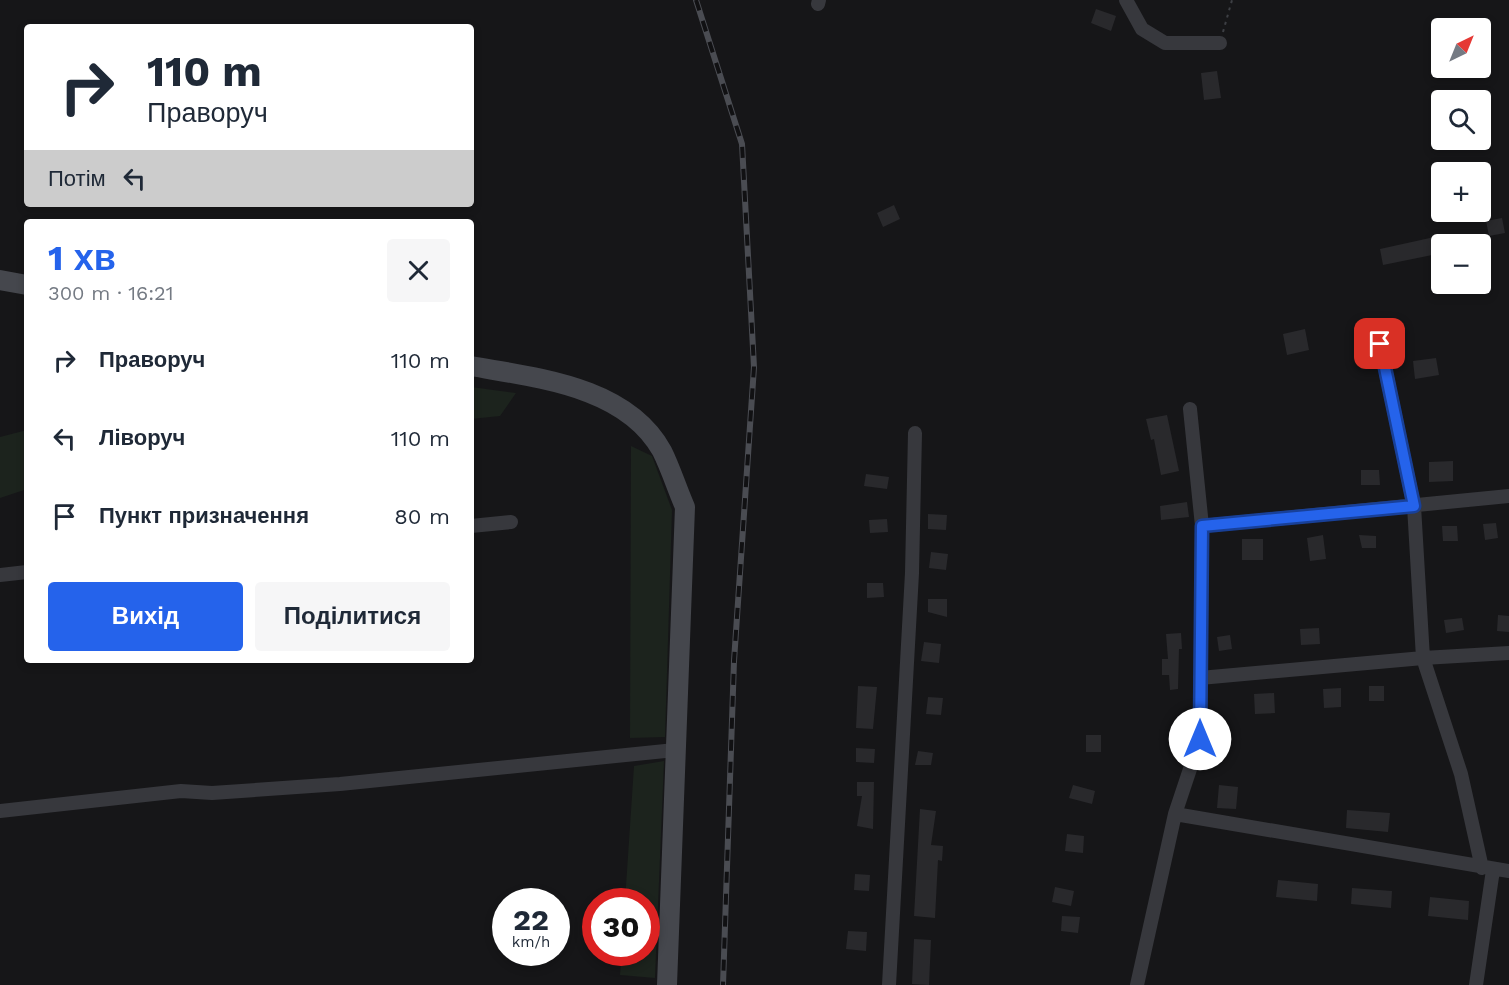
<!DOCTYPE html>
<html lang="uk">
<meta charset="utf-8">
<style>
:root{--surface:#fff;--page:#f6f6f7;--text:#1f2937;--muted:#747a83;--accent:#2563eb}
body{margin:0;font-family:"Work Sans",sans-serif;background:var(--page);color:var(--text);height:100vh;display:flex;flex-direction:column;font-size:22px;white-space:nowrap}
*{box-sizing:border-box;margin:0}
p{font-size:20px;color:var(--muted)}
.icon{flex:none;width:33px;height:33px;fill:none;stroke:currentColor;stroke-width:2;stroke-linecap:round;stroke-linejoin:round}
.map{position:relative;flex:1;overflow:hidden}
.panel{position:absolute;left:24px;top:219px;width:450px;height:444px;display:flex;flex-direction:column;background:var(--surface);border-radius:6px;box-shadow:0 3px 9px #0003}
.panel>*{flex:none}
.guide{position:absolute;left:24px;top:24px;width:450px;height:183px;border-radius:6px;box-shadow:0 3px 9px #0003;background:#fff;color:var(--text);overflow:hidden}
.needle{width:39px;rotate:43deg}
.fabs{position:absolute;left:1431px;top:18px;display:grid;gap:12px}
.fabs a{display:grid;place-items:center;width:60px;height:60px;border-radius:6px;background:var(--surface);box-shadow:0 3px 9px #0003;font-size:30px}
.speed{position:absolute;left:492px;top:888px;display:flex;gap:12px;font-size:30px;font-weight:700;text-align:center}
.speed>*{display:grid;place-content:center;width:78px;height:78px;border-radius:50%;background:var(--surface);box-shadow:0 3px 9px #0003;line-height:1}
.speed small{font-size:15px;font-weight:400}
.speed .limit{border:9px solid #d22;background:#fff;color:#111}
.pin{position:absolute;display:grid;place-items:center;width:51px;height:51px;color:#fff;margin:-26px;border-radius:12px;box-shadow:0 3px 9px #0006}
.me{position:absolute;width:66px;margin:-33px;rotate:0deg;stroke-linejoin:round;filter:drop-shadow(0 0 4px #0008)}
.turn{display:flex;align-items:center;gap:21px;height:126px;padding:0 24px;font-size:27px}
.turn .icon{width:78px;height:78px;stroke-width:2.5}
.turn b{display:block;font-size:42px;line-height:51px}
.then{display:flex;align-items:center;height:57px;padding:0 24px;background:#0003;gap:12px;font-size:22px}
.round{display:grid;place-items:center;flex:none;width:63px;height:63px;border-radius:6px;background:var(--page)}
.headline{display:flex;align-items:center;justify-content:space-between;height:102px;padding:0 24px}
h1{font-size:36px;font-weight:700;line-height:45px;color:var(--accent)}
.action{display:flex;gap:12px;margin-top:auto;padding:12px 24px}
.action a{flex:1;height:69px;border-radius:6px;background:var(--accent);color:#fff;font-size:24px;font-weight:700;line-height:69px;text-align:center}
.action a+a{background:var(--page);color:var(--text)}
ul{padding:0;list-style:none}
li{display:flex;align-items:center;gap:18px;height:78px;padding:0 24px}
li div{flex:1}
li b{display:block;font-size:22px}
li em{font-style:normal}
.map>svg:first-child{display:block}
</style>
<div class="map">
<svg width="1509" height="985" viewBox="0 0 1509 985">
<rect width="100%" height="100%" fill="#161618"/>
<!-- green -->
<path fill="#1c231d" d="M471,387l45,6 -16,23 -29,3z
M27,430v59l-27,9v-61z
M631,446l21,10 20,54 -7,227 -35,1z
M664,761l-9,217 -35,-3 2,-22 24,-1v-50l-21,-1 9,-135z"/>
<!-- building -->
<path fill="#29292c" d="M1096,9l20,7 -5,15 -20,-8z
M1217,71l4,27 -17,2 -3,-27z
M894,205l6,14 -17,8 -6,-14z
M1502,218l3,15 -16,3 -3,-15z
M1439,236l3,17 -59,12 -3,-16z
M1305,329l4,21 -22,5 -4,-21z
M1436,358l3,17 -24,4 -2,-18z
M1167,415l12,56 -18,4 -7,-36 -3,1 -5,-21z
M1453,461v20l-24,1v-20z
M1361,470h18l1,15h-19z
M866,474l23,3 -2,12 -23,-3z
M1187,502l2,15 -28,3 -1,-14z
M928,514l19,1 -1,15 -18,-1z
M887,519l1,13 -18,1 -1,-13z
M1496,523l2,15 -13,2 -2,-16z
M1442,526h15l1,15h-15z
M1323,535l3,24 -16,2 -3,-23z
M1359,535l17,1v12h-14z
M1242,539h21v21h-21z
M931,552l17,2 -2,16 -17,-2z
M867,583h16l1,14 -17,1z
M928,599h19v18l-19,-5z
M1498,615l11,1v16l-12,-1z
M1462,618l2,12 -18,3 -2,-13z
M1319,628l1,16 -19,1 -1,-16z
M1181,633l1,16h-3l-1,40 -8,1 -1,-15h-7v-16h6l-2,-25z
M1230,635l2,14 -13,2 -2,-14z
M924,642l17,2 -2,19 -18,-2z
M858,686l19,1 -4,42 -17,-1z
M1369,686h15v15h-15z
M1341,688v19l-17,1 -1,-19z
M1274,693l1,20 -20,1 -1,-20z
M928,697l15,1 -2,17 -15,-1z
M1086,735h15v17h-15z
M856,748l19,1 -1,14 -18,-1z
M918,751l15,2 -2,12h-16z
M857,782h17l-1,47 -16,-3 5,-30h-5z
M1073,785l22,6 -3,13 -23,-6z
M1219,785l19,2 -2,22 -19,-1z
M920,809l16,2 -5,34 12,1 -1,15 -4,-1 -3,58 -21,-2z
M1347,810l43,3 -2,19 -42,-4z
M1067,834l17,2 -1,17 -18,-2z
M855,874l15,1 -1,16 -15,-1z
M1278,880l40,4 -1,17 -41,-4z
M1055,887l19,4 -3,15 -19,-4z
M1352,888l40,3 -1,17 -40,-4z
M1430,897l39,4 -1,19 -40,-4z
M1062,916l18,1 -2,16 -17,-2z
M848,931l19,1 -1,19 -20,-2z
M914,939l17,1 -2,45 -17,-1z"/>
<g fill="none" stroke-linecap="round" stroke-linejoin="round">
<!-- path -->
<path stroke="#3d3f44" stroke-width="2" stroke-dasharray="3 4.5" stroke-linecap="butt" d="M1223,32l9,-32"/>
<!-- street -->
<path stroke="#37383d" stroke-width="14" d="M1126,0l16,29 23,14h55
M818,4l1,-4
M1380,344l34,162 9,152 38,116 21,94
M471,526l40,-4
M1202,526l307,-30
M0,575l27,-3
M1200,678l223,-20 86,-5
M0,811l181,-20 31,2 128,-9 335,-34
M1175,814l334,57
M889,985l23,-412 3,-140
M1137,985l38,-171 25,-75 2,-213 -12,-117
M1476,985l17,-115"/>
<!-- secondary -->
<path stroke="#45474d" stroke-width="20" d="M0,280l27,5
M471,366c66,12 155,20 191,85 9,18 15,38 23,56l-18,478"/>
<!-- rail casing -->
<g stroke="#4a4c52" stroke-width="6">
<path id="rail" d="M696,0l46,144 12,223 -20,294 -11,324"/>
</g>
<!-- rail -->
<use href="#rail" stroke="#111113" stroke-width="4" stroke-dasharray="11" stroke-linecap="butt"/>
</g>
<g fill="none" stroke-linecap="round" stroke-linejoin="round">
<!-- route casing -->
<g stroke="#184099" stroke-width="15">
<path id="route" d="M1200,739l2,-213 212,-20 -34,-162"/>
</g>
<!-- route -->
<use href="#route" stroke="#2563eb" stroke-width="10"/>
</g>
</svg>
<div class="fabs">
<a><svg class="needle" viewBox="-14 -14 28 28"><path d="M0-13l5 13h-10z" fill="#e53935"/><path d="M0 13l5-13h-10z" fill="#747a83"/></svg></a>
<a><svg class="icon" aria-label="search" viewBox="0 0 24 24"><circle cx="10" cy="10" r="6"/><path d="M15 15l6 6"/></svg></a>
<a>+</a>
<a>−</a>
</div>
<div class="speed"><div>22<small>km/h</small></div><div class="limit">30</div></div>
<div class="pin" style="left:1380px;top:344px;background:#d93025"><svg class="icon" aria-label="arrive" viewBox="0 0 24 24"><path d="M6 21V4h12l-3 4 3 4H6"/></svg></div>
<svg class="me" style="left:1200px;top:739px" viewBox="-20 -20 40 40"><circle r="19" fill="#fff"/><path d="M0-13L10 11 0 6-10 11z" fill="#2563eb"/></svg>
<div class="guide">
<div class="turn"><svg class="icon" aria-label="right" viewBox="0 0 24 24"><path d="M7 20v-9h11M14 6l5 5-5 5"/></svg><div><b>110 m</b>Праворуч</div></div>
<div class="then">Потім<svg class="icon" aria-label="left" viewBox="0 0 24 24"><path d="M17 20v-9H6M10 6l-5 5 5 5"/></svg></div>
</div>
<section class="panel">
<div class="headline"><div><h1>1 хв</h1><p>300 m · 16:21</p></div><a class="round"><svg class="icon" aria-label="close" viewBox="0 0 24 24"><path d="M6 6l12 12M18 6L6 18"/></svg></a></div>
<ul>
<li><svg class="icon" aria-label="right" viewBox="0 0 24 24"><path d="M7 20v-9h11M14 6l5 5-5 5"/></svg><div><b>Праворуч</b></div><em>110 m</em></li>
<li><svg class="icon" aria-label="left" viewBox="0 0 24 24"><path d="M17 20v-9H6M10 6l-5 5 5 5"/></svg><div><b>Ліворуч</b></div><em>110 m</em></li>
<li><svg class="icon" aria-label="arrive" viewBox="0 0 24 24"><path d="M6 21V4h12l-3 4 3 4H6"/></svg><div><b>Пункт призначення</b></div><em>80 m</em></li>
</ul>
<div class="action"><a>Вихід</a><a>Поділитися</a></div>
</section>
</div>
